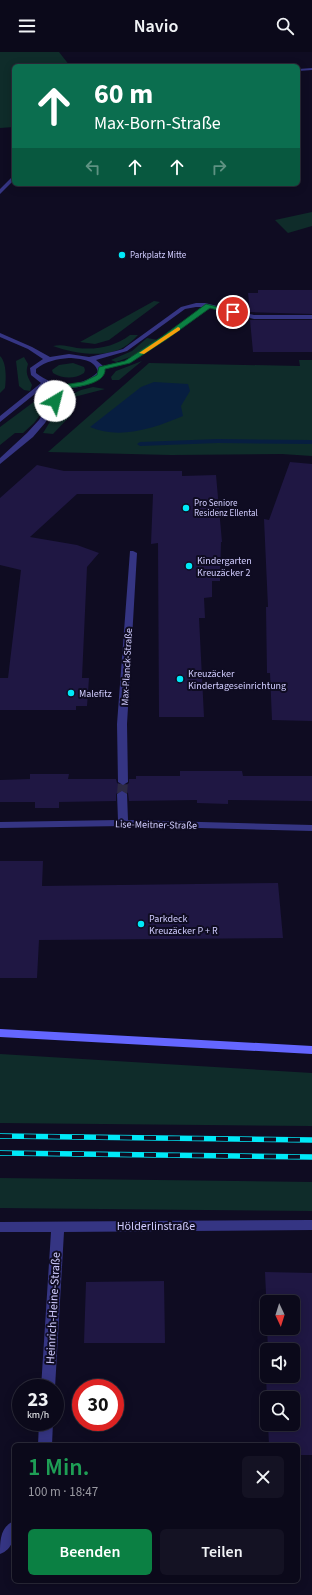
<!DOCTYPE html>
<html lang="de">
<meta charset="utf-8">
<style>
:root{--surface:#0b091a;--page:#141223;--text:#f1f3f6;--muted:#9a9aa2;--line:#2b2a39;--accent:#0b8043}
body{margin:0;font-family:"Source Sans 3",sans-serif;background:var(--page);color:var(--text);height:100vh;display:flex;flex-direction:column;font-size:15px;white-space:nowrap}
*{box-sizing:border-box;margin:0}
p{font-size:13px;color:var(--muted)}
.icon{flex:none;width:22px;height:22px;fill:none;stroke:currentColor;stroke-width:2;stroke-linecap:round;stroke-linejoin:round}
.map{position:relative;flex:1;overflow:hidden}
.drawer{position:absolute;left:12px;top:1391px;width:288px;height:140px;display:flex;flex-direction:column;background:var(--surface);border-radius:6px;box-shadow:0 2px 10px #0003,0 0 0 1px var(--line)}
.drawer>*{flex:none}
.top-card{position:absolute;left:12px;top:12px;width:288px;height:122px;border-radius:6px;box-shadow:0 2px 10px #0003,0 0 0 1px var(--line);background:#0b6e4f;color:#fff;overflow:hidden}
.needle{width:26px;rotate:176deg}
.tools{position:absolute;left:260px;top:1243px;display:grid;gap:8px}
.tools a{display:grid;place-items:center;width:40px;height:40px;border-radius:6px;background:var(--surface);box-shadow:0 2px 10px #0003,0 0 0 1px var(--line);font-size:20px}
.speed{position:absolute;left:12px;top:1327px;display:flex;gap:8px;font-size:20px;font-weight:700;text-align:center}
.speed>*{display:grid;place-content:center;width:52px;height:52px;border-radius:50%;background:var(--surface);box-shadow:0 2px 10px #0003,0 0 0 1px var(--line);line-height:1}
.speed small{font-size:10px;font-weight:400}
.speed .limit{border:6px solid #d22;background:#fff;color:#111}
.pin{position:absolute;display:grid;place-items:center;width:34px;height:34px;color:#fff;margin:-17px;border:2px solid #fff;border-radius:50%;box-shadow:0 1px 4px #0007}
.me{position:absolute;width:44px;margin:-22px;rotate:37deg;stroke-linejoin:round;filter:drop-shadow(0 0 3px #0008)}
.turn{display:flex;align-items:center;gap:14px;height:84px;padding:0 16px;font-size:18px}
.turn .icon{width:52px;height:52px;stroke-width:2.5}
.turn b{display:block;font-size:28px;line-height:34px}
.lanes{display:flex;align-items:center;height:38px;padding:0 16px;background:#0003;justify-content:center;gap:20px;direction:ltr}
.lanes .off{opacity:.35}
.round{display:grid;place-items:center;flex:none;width:42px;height:42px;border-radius:6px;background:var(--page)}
.overview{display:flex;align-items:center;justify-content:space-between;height:68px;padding:0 16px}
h1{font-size:24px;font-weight:600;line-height:30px;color:#1e9e55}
.primary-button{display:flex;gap:8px;margin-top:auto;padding:8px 16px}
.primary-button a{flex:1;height:46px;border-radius:6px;background:var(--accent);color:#fff;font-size:16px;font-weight:600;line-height:46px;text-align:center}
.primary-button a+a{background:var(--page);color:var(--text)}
header{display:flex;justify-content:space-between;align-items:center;height:52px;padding:0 16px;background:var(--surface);font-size:18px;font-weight:600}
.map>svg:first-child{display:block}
</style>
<header><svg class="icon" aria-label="menu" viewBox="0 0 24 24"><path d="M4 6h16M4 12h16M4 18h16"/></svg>Navio<svg class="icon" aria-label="search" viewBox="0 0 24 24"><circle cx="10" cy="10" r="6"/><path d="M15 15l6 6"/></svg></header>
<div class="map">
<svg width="312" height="1543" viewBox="0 0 312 1543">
<rect width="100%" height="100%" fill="#0f0c22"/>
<!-- green -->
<path fill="#0f2c2a" d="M0,0h59l11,14h-56v61l-14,1z
M312,160v14l-24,7 -13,-13z
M154,249l6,1 -51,38 -14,4 -15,-2z
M130,283h8c-4,4 -9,9 -14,12 -19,12 -52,6 -71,-1 8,-2 15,0 24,2 20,2 37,-1 53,-13z
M147,286l11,2 -25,16 -17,6 -5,-2 21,-9z
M0,304c7,7 6,23 5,32l-5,5z
M24,305l4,7c-3,10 0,13 4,21l-2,6 -6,-1 -5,-4 -3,-25z
M299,308h13v96l-30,-2 -111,1 -123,-3 101,-89 151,3z
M142,309l-23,19h-7l-1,-3 5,-6z
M73,311l11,4 1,3 -1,3c-9,6 -21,6 -31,0l-1,-3 7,-5z
M93,335l12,2 -31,8h-8l15,-7z
M35,349l14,2 -15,20 -11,10h-8l-15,12v-18z
M61,352h3l8,10 -19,20 -10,-1z
M0,1002l312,19v53l-312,-3z
M0,1126l312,4v29l-312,-3z"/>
<!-- water -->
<path fill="#071e40" d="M154,330l34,2 2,7 -9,15 2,10c-28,12 -64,24 -93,11l51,-40z"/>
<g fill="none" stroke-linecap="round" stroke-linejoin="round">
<!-- stream -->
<path fill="#071e40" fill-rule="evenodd" d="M218,387l94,1v4l-94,-1 -78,3 -3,-2 3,-2z"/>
</g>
<!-- building -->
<path fill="#1f1743" d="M258,238h54v24l-62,-2 -2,-19h10z
M250,268h62v32h-59z
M290,410l22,2v257l-40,-1 -2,-47h-3l-1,-66h2l-4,-88 5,1z
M37,413l27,6h118v5l34,-1 6,67h-1l-1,39h-8v16l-8,1 1,20h-6l5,99h-45l-1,-174 -7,1 2,-50h-76l-47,43 47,8 22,8 -12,14 -5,111h7l-2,28h-11v4h-76v-32h8l13,-108 -21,-5v-67z
M180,719h62l1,5h69v25l-84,-1v4l-31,-1v-3l-68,1 -1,-8 -7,-3 -5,4v7l-57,1v6h-24v-6h-35v-22l30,-1v-5h39l-1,5h48l1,4 7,3 5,-3v-4h7v-3h44z
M0,809h43l-1,25 236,-3 5,55 -244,2 -2,38h-37z
M265,1220l47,1v182h-14v-10h-29l-1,-21h25v-26h-26l-1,-21 27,-1v-26h-25l-1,-22h26v-26h-26v14z
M164,1229l1,62h-81l2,-61z"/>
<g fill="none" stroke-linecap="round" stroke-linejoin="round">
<!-- street-tunnel -->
<path stroke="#2c2943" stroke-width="10" stroke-dasharray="10 5.5" stroke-linecap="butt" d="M122,742l1,-12"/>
<!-- street -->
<path fill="#353583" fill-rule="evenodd" d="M312,16v2l-14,1v-2z
M14,123v5l-14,14v-5z
M196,251h9l49,12h58v4h-58l-44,-11 -43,31 -38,24 -24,6v3c-9,12 -24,16 -39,16l-21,35 -12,14 -33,27v-6l27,-25 12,-13 20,-32 -13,-3 -46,37v-6l41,-33 -10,-8 -1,-7 13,-9 -15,-10 -28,-12v-4l32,14 18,10 19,-3 20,3 27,-6 7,-2 58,-42zM196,255h8l-41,30 -38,24 -22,5 -7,-6 31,-9 58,-42zM69,306c11,1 26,1 29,14 -16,16 -44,16 -62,1v-4c10,-8 21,-10 33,-11z
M130,499h3l4,2 -10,171 1,58 -5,3 -5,-3 -1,-58z
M122,739l5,3 1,26 184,5v6l-189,-5 -123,2v-6l118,-2 -1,-26z
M312,1168v10l-248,2 -9,156h-14l10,-156h-51v-10z
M39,1370h14l-1,23h-14z
M14,1469c0,14 1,27 -14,33 0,-13 0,-27 14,-33z"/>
<!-- secondary -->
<path fill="#6466ff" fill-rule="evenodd" d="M0,977l312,17v8l-312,-17z"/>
<!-- rail casing -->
<g stroke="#00e9f8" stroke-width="5.5">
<path id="rail" d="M0,1084l312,4
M0,1101l312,4"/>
</g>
<!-- rail -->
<use href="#rail" stroke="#0f0c22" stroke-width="4" stroke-dasharray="12" stroke-linecap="butt"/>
</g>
<!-- route -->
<path fill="#0b8043" stroke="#07532c" d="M206,252l30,8 -3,2 -23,-6 -43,31 -37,24 -25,6c1,15 -28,18 -39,19l-8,15 -6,-2 10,-16 21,-3 14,-7 2,-8 26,-6 38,-25z"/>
<!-- slow -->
<path fill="#f59e0b" d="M178,275l2,1v2l-36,24 -5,-1z"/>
<!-- markers -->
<g fill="#00e9f8" stroke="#0f0c22" stroke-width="1.5">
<circle cx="122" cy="203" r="4"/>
<circle cx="186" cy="456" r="4"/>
<circle cx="189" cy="514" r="4"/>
<circle cx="180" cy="627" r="4"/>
<circle cx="71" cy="641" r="4"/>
<circle cx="141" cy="872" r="4"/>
</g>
<g text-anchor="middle" stroke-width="4" stroke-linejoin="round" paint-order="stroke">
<!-- far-poi labels -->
<g font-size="9" fill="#d1cdff" stroke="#0f0c22" text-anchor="start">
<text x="130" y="206">Parkplatz Mitte</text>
<text x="194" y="454">Pro Seniore<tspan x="194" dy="10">Residenz Ellental</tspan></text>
</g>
<!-- poi labels -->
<g font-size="10" fill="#d1cdff" stroke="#0f0c22" text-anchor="start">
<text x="197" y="512">Kindergarten<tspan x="197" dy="12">Kreuzäcker 2</tspan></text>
<text x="188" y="625">Kreuzäcker<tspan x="188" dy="12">Kindertageseinrichtung</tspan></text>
<text x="79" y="645">Malefitz</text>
<text x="149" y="870">Parkdeck<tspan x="149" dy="12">Kreuzäcker P + R</tspan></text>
</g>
<!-- street labels -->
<g font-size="10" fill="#d1cdff" stroke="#0f0c22">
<text transform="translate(126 615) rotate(-87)" y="4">Max-Planck-Straße</text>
<text transform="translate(156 772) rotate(1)" y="4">Lise-Meitner-Straße</text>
</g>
<!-- near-street labels -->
<g font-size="12" fill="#d1cdff" stroke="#0f0c22">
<text x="156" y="1178">Hölderlinstraße</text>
<text transform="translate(53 1256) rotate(-87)" y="4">Heinrich-Heine-Straße</text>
</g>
</g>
</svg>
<div class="tools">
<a><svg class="needle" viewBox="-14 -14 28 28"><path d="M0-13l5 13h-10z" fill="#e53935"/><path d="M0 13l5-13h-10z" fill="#9a9aa2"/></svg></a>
<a><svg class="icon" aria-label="sound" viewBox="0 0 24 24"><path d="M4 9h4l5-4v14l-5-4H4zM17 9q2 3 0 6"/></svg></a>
<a><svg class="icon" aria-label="search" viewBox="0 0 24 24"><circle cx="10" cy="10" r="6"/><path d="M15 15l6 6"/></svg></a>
</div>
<div class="speed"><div>23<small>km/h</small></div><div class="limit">30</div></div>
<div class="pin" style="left:233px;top:260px;background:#d93025"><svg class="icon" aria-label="arrive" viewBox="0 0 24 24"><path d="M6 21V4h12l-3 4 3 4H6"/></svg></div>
<svg class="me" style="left:55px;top:349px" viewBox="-20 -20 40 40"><circle r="19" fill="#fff"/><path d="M0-13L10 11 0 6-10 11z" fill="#0b8043"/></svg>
<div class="top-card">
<div class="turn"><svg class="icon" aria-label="ahead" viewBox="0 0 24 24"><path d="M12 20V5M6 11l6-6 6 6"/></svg><div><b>60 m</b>Max-Born-Straße</div></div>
<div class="lanes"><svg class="icon off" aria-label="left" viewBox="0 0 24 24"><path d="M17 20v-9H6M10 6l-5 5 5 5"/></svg><svg class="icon" aria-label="ahead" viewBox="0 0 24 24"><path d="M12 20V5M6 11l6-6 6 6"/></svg><svg class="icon" aria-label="ahead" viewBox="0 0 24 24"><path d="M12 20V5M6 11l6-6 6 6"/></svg><svg class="icon off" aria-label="right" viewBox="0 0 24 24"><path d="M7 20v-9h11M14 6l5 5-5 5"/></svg></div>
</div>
<section class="drawer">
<div class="overview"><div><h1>1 Min.</h1><p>100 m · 18:47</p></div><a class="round"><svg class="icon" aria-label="close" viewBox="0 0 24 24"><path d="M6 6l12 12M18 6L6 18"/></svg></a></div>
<div class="primary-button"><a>Beenden</a><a>Teilen</a></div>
</section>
</div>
